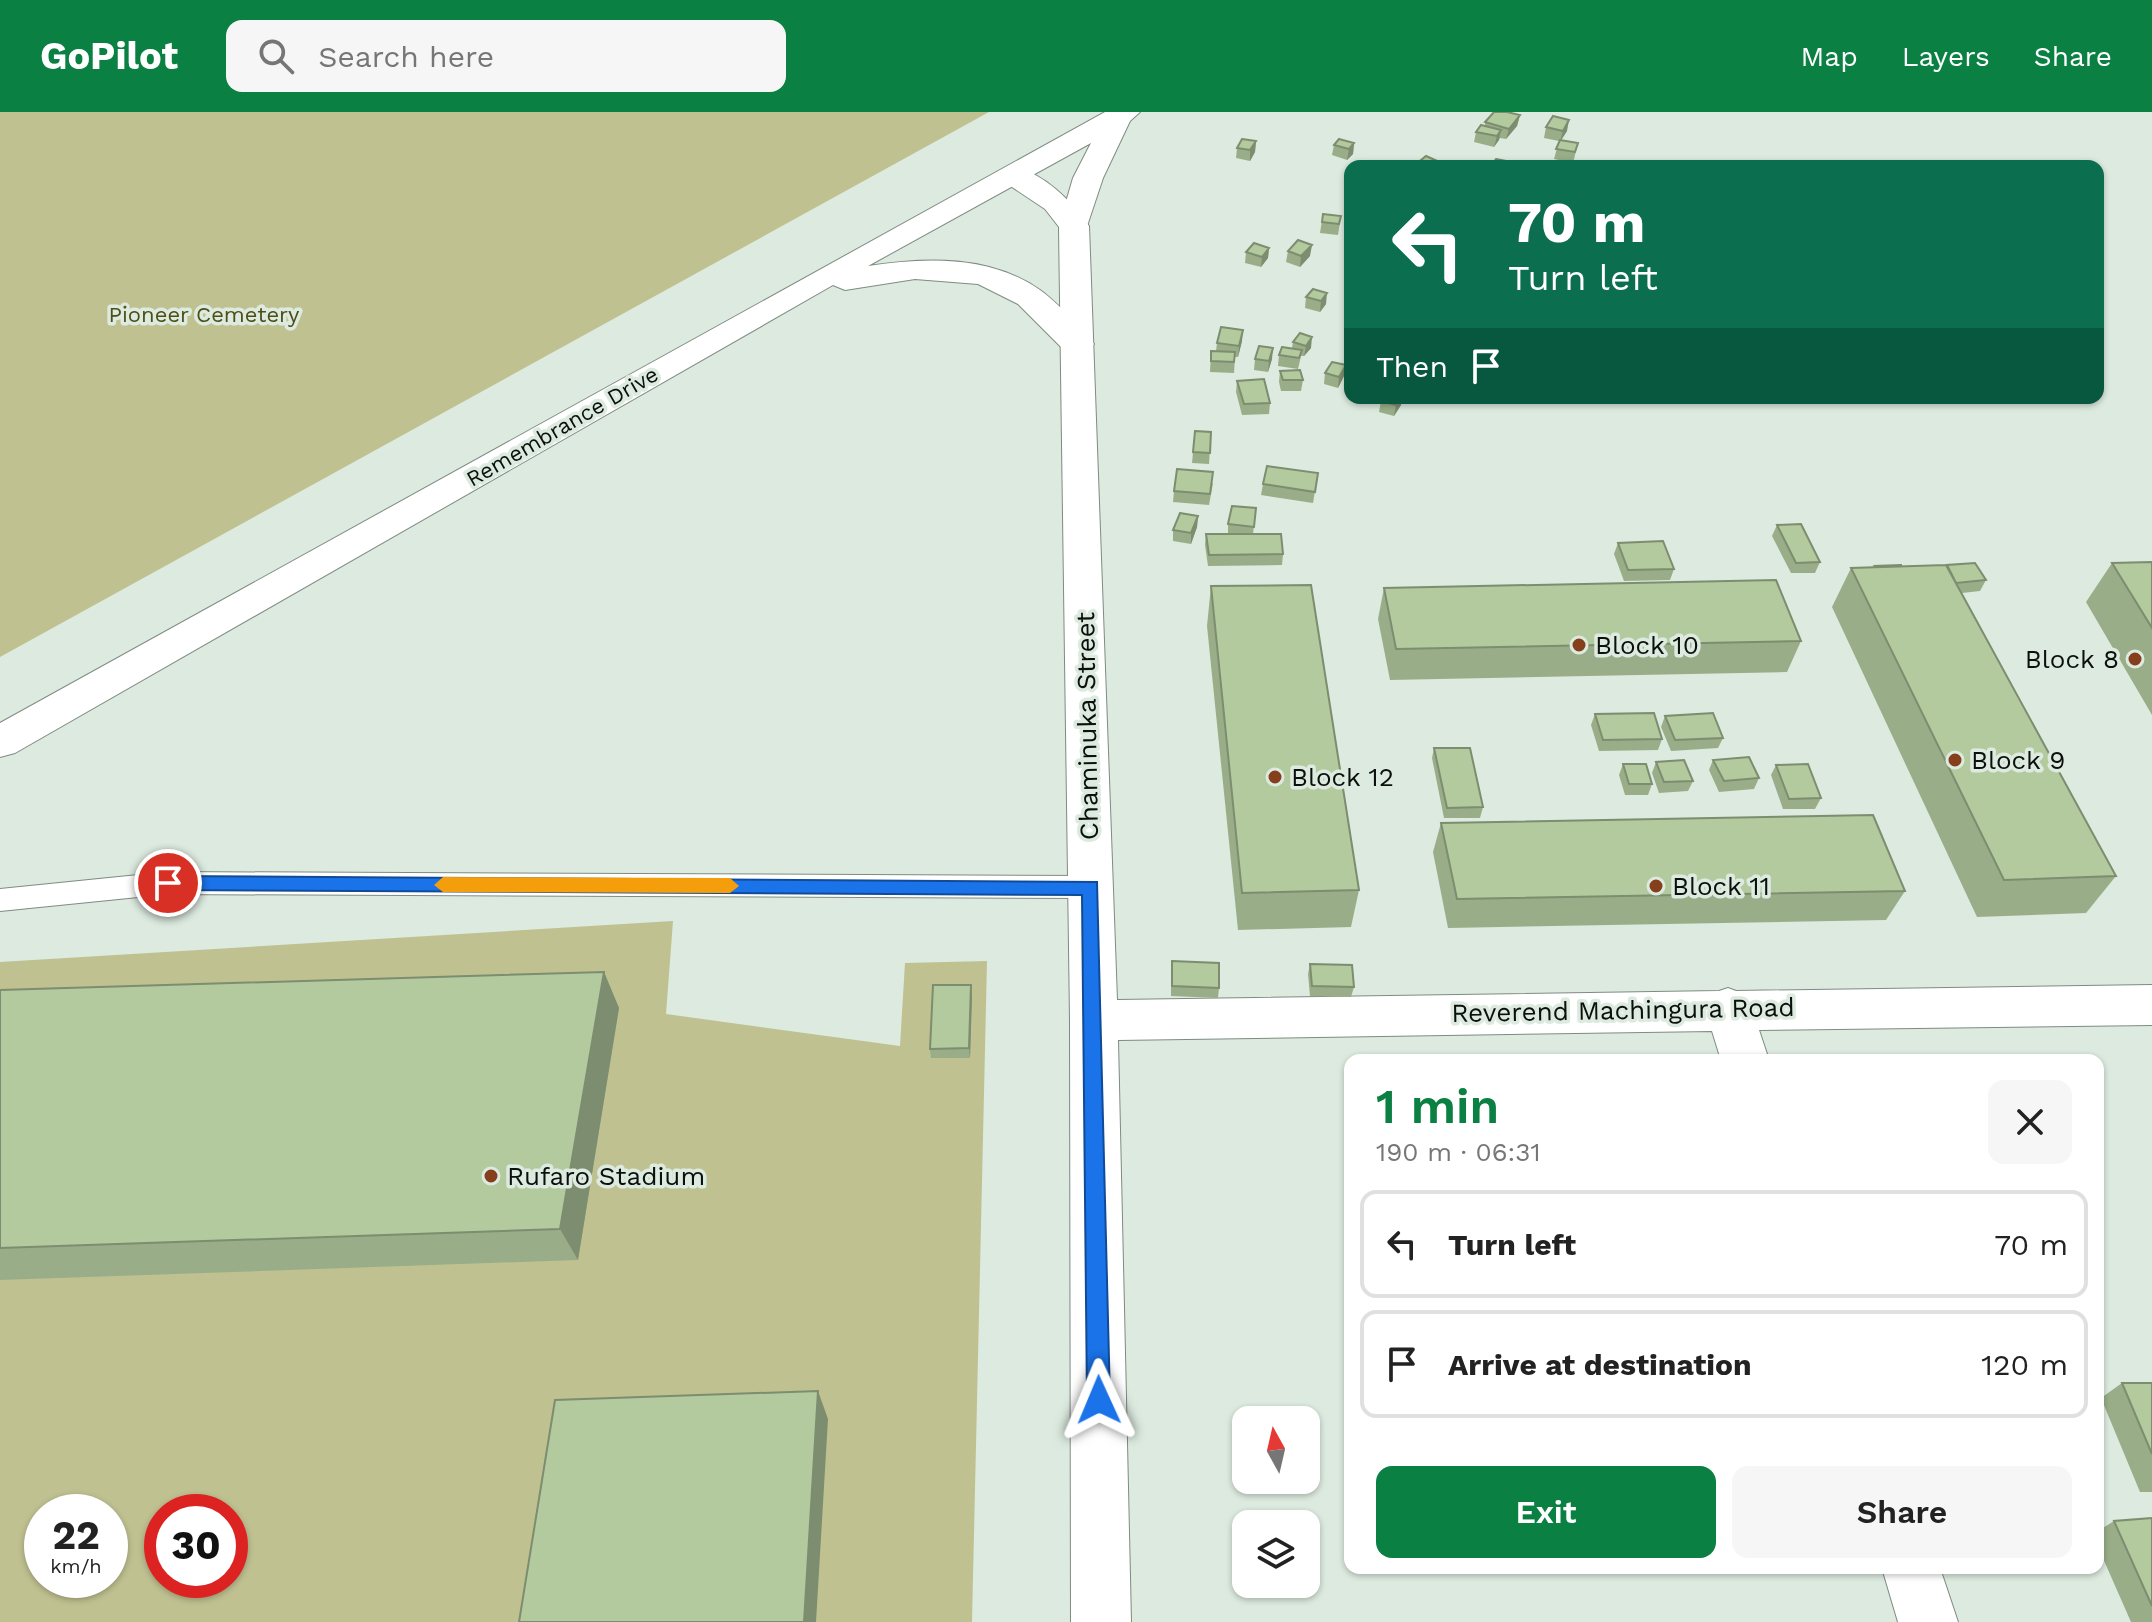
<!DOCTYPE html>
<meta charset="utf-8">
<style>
:root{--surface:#fff;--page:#f6f6f6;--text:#222;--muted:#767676;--line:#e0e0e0;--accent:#0b8043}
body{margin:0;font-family:"Work Sans",sans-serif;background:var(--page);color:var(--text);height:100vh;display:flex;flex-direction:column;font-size:30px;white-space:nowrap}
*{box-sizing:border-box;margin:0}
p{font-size:26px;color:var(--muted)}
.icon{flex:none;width:44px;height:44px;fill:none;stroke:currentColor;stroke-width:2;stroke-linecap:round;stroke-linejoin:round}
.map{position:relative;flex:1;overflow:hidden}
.drawer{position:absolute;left:1344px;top:942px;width:760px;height:520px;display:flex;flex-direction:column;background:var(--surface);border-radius:16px;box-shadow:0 2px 6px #0004}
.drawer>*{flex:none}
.banner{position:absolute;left:1344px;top:48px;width:760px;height:244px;border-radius:16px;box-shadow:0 2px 6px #0004;background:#0b6e4f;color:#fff;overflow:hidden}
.needle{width:52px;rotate:352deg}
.buttons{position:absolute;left:1232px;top:1294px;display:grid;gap:16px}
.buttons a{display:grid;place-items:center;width:88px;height:88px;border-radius:16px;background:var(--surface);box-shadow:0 2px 6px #0004;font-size:40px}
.speed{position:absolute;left:24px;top:1382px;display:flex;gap:16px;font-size:40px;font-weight:700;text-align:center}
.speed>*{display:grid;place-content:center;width:104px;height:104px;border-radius:50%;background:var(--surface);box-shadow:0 2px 6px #0004;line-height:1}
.speed small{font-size:20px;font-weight:400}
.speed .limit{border:12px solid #d22;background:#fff;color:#111}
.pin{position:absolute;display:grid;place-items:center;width:68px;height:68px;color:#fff;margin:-34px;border:4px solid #fff;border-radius:50%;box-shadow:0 2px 8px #0007}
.me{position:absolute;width:88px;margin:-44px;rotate:359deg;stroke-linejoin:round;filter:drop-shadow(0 0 6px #0008)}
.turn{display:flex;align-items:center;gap:28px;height:168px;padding:0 32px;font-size:36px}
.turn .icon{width:104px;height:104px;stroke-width:2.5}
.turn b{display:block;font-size:56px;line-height:68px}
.then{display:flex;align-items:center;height:76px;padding:0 32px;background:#0003;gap:16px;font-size:30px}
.round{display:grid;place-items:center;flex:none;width:84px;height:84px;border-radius:16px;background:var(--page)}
.headline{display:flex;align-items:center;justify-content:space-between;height:136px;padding:0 32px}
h1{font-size:48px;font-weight:600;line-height:60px;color:var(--accent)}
.cta{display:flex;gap:16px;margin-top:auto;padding:16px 32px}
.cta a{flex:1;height:92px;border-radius:16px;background:var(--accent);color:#fff;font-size:32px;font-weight:600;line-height:92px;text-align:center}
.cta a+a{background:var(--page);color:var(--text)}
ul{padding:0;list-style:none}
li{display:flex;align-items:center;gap:24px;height:108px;margin:0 16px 12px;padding:0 16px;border:4px solid var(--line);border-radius:16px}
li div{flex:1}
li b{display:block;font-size:30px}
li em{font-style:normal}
header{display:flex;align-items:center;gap:48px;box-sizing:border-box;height:112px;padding:0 40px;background:var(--accent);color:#fff}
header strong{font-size:38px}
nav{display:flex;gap:44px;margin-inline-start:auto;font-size:28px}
.search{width:560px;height:72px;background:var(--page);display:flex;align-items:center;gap:20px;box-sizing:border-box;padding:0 28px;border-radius:16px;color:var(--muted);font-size:30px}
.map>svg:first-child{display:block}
</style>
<header>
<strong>GoPilot</strong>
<div class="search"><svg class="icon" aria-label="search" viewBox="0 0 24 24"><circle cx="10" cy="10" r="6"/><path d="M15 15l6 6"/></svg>Search here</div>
<nav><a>Map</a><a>Layers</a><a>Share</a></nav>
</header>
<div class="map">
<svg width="2152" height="1510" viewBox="0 0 2152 1510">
<rect width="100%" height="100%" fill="#dceadf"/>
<!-- green -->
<path fill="#c0c191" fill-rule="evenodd" d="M0,0h989l-989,545z
M673,809l-7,93 234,32 5,-83 82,-2 -15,661h-972v-660zM42,1400h68v68h-68zM162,1400h68v68h-68z"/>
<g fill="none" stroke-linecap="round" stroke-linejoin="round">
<!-- lane casing -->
<g stroke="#7f8b82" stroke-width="2">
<path id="lane" d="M168,760l923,4 10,3 4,8 -4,8 -10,3 -923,-4 -168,17v-22z"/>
</g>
<!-- street casing -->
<g stroke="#7f8b82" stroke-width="2">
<path id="street" d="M1013,54c31,8 58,34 76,60l28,774 602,-9 9,-3 8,3 416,-6v40l-393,5 10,30h-48l-9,-29 -594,9 13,582h-60l-1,-602 -11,-793 -14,-18 -42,-28 -5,-6 5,-6z
M1882,1456h58l18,54h-60z"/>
</g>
<!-- primary casing -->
<g stroke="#7f8b82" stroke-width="2">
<path id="primary" d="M1105,0h35l-10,9 -27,57 -18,54h-22l-4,-6 14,-48 18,-35 -223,123c58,-9 122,-11 172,24 18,13 33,31 49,47l5,7 -5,7 -12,3 -12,-3 -47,-47 -40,-20 -63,-5 -70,11 -12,-5 -818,468 -15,4v-34z"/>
</g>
<!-- lane -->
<use href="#lane" fill="#fff" fill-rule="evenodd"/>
<!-- street -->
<use href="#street" fill="#fff" fill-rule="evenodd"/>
<!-- primary -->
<use href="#primary" fill="#fff" fill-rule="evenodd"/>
</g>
<!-- wall -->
<path fill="#99ae88" d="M1520,3l-3,11 -11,13 -6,-1 -6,9 -20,-5 2,-10 9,-6v-4z
M1546,15l21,4 -6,9 17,3 -5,20 -19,-4 5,-18 -15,-3z
M1256,29l-1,11 -5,9 -14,-3 1,-10z
M1354,31l-1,11 -6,6 -15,-5 2,-10z
M1323,102l18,2 -3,19 -18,-2z
M1269,136l-1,10 -7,9 -16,-4 1,-11z
M1288,139l22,5 -10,11 -14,-5z
M1350,152v21l-6,-1 2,-11z
M1313,177l13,15 -6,8 -15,-4 1,-11z
M1300,221l11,15 -7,8h-3l-3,13 -20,-3 1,-11 13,-7 1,-6z
M1242,229l-4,16h-3l-1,16 -24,-1 1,-21h5l1,-8z
M1255,247h17l-4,13 -14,-2z
M1346,253l-2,11 -6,12 -14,-4 1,-11z
M1280,259l23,9 -2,11h-20l-2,-9z
M1350,259v20l-6,-1 2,-11z
M1237,269l33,22 -1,11 -27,1 -6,-23z
M1381,289l20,4 -7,11 -15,-4z
M1195,319l16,1 -2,32 -17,-1z
M1318,361l-5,30 -52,-8 2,-11z
M1213,371l-4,22 -36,-3 1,-11z
M1256,396l-3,26 30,20 -1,11 -74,1 -3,-21 1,-11h22v-10z
M1198,404l-1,11 -6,17 -18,-3v-11z
M1777,413l43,37 -5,11h-24l-19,-37z
M1618,431l56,26 -4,11 -46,1 -10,-27z
M2152,450v153l-66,-113 26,-39z
M1902,454l84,14 -6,11 -18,2 154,283 -30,37 -109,4 -145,-310 19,-39z
M1211,474l148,304 -8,37 -113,3 -31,-304z
M1384,476l417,53 -14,31 -397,8 -12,-61z
M1595,602l67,25 -4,11 -59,1 -8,-26z
M1665,604l58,22 -5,10 -47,3 -10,-24z
M1434,636l49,59 -3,11h-36l-12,-60z
M1713,648l46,18 -5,11 -35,3 -10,-22z
M1656,650l37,19 -5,10 -29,2 -7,-20z
M1623,652l29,20 -4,11h-23l-6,-20z
M1776,653l45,33 -6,11h-32l-12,-34z
M1441,711l464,68 -19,29 -438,8 -15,-76z
M1310,852l44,23 -3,10 -41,-1 -2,-22z
M1171,859l48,17 -1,10 -47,-2z
M604,860l15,36 -41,252 -578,20v-290z
M972,883l-2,63h-39l-1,-9z
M2122,1271h30v109h-12l-39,-94z
M2152,1406v104h-21l-33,-75v-16l16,-10z"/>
<!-- shaded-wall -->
<path fill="#7d8d6f" d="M1520,3l-3,11 -11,13 3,-10z
M1569,8l-2,11 -7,11 3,-11z
M1501,18l-2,10 -5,7 3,-11z
M1256,29l-1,11 -5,9v-11z
M1354,31l-1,11 -6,6 2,-11z
M1312,133l-2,11 -10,11 1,-11z
M1269,136l-1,10 -7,9 1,-10z
M1327,181l-1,11 -6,8 1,-11z
M1243,218l-1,11 -4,16 1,-11z
M1312,225l-1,11 -7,8 2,-10z
M1273,236l-1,11 -4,13 1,-11z
M1346,253l-2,11 -6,12 1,-11z
M1401,286h1l-1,7 -7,11 2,-11z
M1198,404l-1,11 -6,17v-11z
M604,860l15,36 -41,252 -18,-31z
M971,873l1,10 -2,63 -1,-10z
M818,1279l10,28 -12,203h-12z"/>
<!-- building -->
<path fill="#b2ca9e" stroke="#7d8d6f" stroke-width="2" d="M1494,0h13l13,3 -11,14 -24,-7z
M1553,4l16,4 -6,11 -17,-4z
M1481,13l20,5 -4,6 -21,-4z
M1242,27l14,2 -6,9 -13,-2z
M1339,27l15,4 -5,6 -15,-4z
M1560,28l18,3 -3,9 -19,-3z
M1426,44l18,8 -3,2 -26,-1z
M1496,47l15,3 -3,4h-17z
M1323,102l18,2 -2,8 -17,-2z
M1298,128l14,5 -11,11 -13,-5z
M1254,131l15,5 -7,9 -16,-5z
M1350,152v10l-4,-1z
M1313,177l14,4 -6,8 -15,-4z
M1221,215l22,3 -4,16 -22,-3z
M1300,221l12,4 -6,9 -13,-4z
M1259,234l14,2 -4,13 -14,-2z
M1282,235l20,3 -3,8 -20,-3z
M1211,239l24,1 -1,10 -23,-1z
M1332,250l14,3 -7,12 -14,-4z
M1300,258l3,10h-20l-3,-9z
M1264,267l6,24 -26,1 -7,-23z
M1383,286h18l-5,7 -15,-4z
M1195,319l16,1 -1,21 -17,-1z
M1267,354l51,7 -3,19 -52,-8z
M1177,357l36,3 -3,22 -36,-3z
M1232,394l24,2 -2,19 -26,-3z
M1180,401l18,3 -7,17 -18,-3z
M1801,412l19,38 -24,1 -19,-38z
M1206,422h75l2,20 -74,1z
M1663,429l11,28 -46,1 -10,-27z
M2152,450v66l-40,-65z
M1975,451l11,17 -30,3 -9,-18z
M1902,453l-26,2 -1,-1z
M1946,453l170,311 -112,4 -153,-312z
M1776,468l25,61 -405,8 -12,-61z
M1311,473l48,305 -117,3 -31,-307z
M1654,601l8,26 -59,1 -8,-26z
M1713,601l10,25 -48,2 -10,-24z
M1434,636h36l13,59 -36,1z
M1749,645l10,21 -35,3 -11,-21z
M1684,648l9,21 -29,1 -8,-20z
M1623,652h23l6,20h-23z
M1808,652l13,34 -32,1 -13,-34z
M1873,703l32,76 -448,8 -16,-76z
M1172,849l47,2v25l-47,-2z
M1310,852l42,1 2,22 -42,-1z
M604,860l-44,257 -560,19v-258z
M933,873h38l-2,63 -39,1z
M2122,1271h30v71z
M818,1279l-14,231h-285l36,-222z
M2152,1406v88l-38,-85z"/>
<!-- route -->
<path fill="#1a73e8" stroke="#114b97" stroke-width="2" d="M168,764l929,6 13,518 -3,8 -8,3 -8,-3 -4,-8 -5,-505 -914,-5 -10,-7z"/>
<!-- slow -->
<path fill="#f59e0b" d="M443,765l287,1 9,8 -9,7 -287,-1 -9,-7z"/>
<!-- markers -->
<g fill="#863f1c" stroke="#dceadf" stroke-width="3">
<circle cx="1579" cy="533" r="8"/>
<circle cx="2135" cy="547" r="8"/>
<circle cx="1955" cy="648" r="8"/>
<circle cx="1275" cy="665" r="8"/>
<circle cx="1656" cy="774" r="8"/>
<circle cx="491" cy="1064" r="8"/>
</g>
<g text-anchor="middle" stroke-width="7" stroke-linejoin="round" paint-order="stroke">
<!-- far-park labels -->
<g font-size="22" fill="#4d4d15" stroke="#dceadf">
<text x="204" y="210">Pioneer Cemetery</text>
</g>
<!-- far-street labels -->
<g font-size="22" fill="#0c100d" stroke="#dceadf">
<text transform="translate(562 314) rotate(-30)" y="8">Remembrance Drive</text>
</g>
<!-- poi labels -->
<g font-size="26" fill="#0c100d" stroke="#dceadf" text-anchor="start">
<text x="1595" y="542">Block 10</text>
<text x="2119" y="556" text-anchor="end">Block 8</text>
<text x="1971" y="657">Block 9</text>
<text x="1291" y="674">Block 12</text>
<text x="1672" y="783">Block 11</text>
<text x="507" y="1073">Rufaro Stadium</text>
</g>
<!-- street labels -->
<g font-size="26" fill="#0c100d" stroke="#dceadf">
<text transform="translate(1087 614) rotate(-91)" y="9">Chaminuka Street</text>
<text transform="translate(1623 898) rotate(-1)" y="9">Reverend Machingura Road</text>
</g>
</g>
</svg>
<div class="buttons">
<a><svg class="needle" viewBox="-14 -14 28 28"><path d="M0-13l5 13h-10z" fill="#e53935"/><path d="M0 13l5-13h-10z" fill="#767676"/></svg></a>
<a><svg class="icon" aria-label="layers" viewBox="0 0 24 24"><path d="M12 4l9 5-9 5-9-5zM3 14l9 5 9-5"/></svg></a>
</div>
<div class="speed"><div>22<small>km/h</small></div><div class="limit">30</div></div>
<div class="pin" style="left:168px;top:771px;background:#d93025"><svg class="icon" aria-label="arrive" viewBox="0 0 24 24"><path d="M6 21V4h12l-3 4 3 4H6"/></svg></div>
<svg class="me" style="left:1099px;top:1288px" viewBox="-20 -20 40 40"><path d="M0-17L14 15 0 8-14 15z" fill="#1a73e8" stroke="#fff" stroke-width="4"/></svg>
<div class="banner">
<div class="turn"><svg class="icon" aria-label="left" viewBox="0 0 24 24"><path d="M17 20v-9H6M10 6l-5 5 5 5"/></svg><div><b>70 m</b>Turn left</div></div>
<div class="then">Then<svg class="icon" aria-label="arrive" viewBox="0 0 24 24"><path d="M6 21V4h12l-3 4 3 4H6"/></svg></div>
</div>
<section class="drawer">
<div class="headline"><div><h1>1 min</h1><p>190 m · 06:31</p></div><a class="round"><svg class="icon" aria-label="close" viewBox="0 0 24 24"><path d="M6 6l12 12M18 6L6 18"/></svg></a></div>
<ul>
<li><svg class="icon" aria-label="left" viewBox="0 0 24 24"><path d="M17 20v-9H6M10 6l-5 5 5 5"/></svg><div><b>Turn left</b></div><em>70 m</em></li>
<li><svg class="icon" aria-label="arrive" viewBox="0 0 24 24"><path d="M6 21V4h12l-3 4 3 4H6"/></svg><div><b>Arrive at destination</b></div><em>120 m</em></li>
</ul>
<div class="cta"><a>Exit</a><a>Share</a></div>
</section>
</div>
